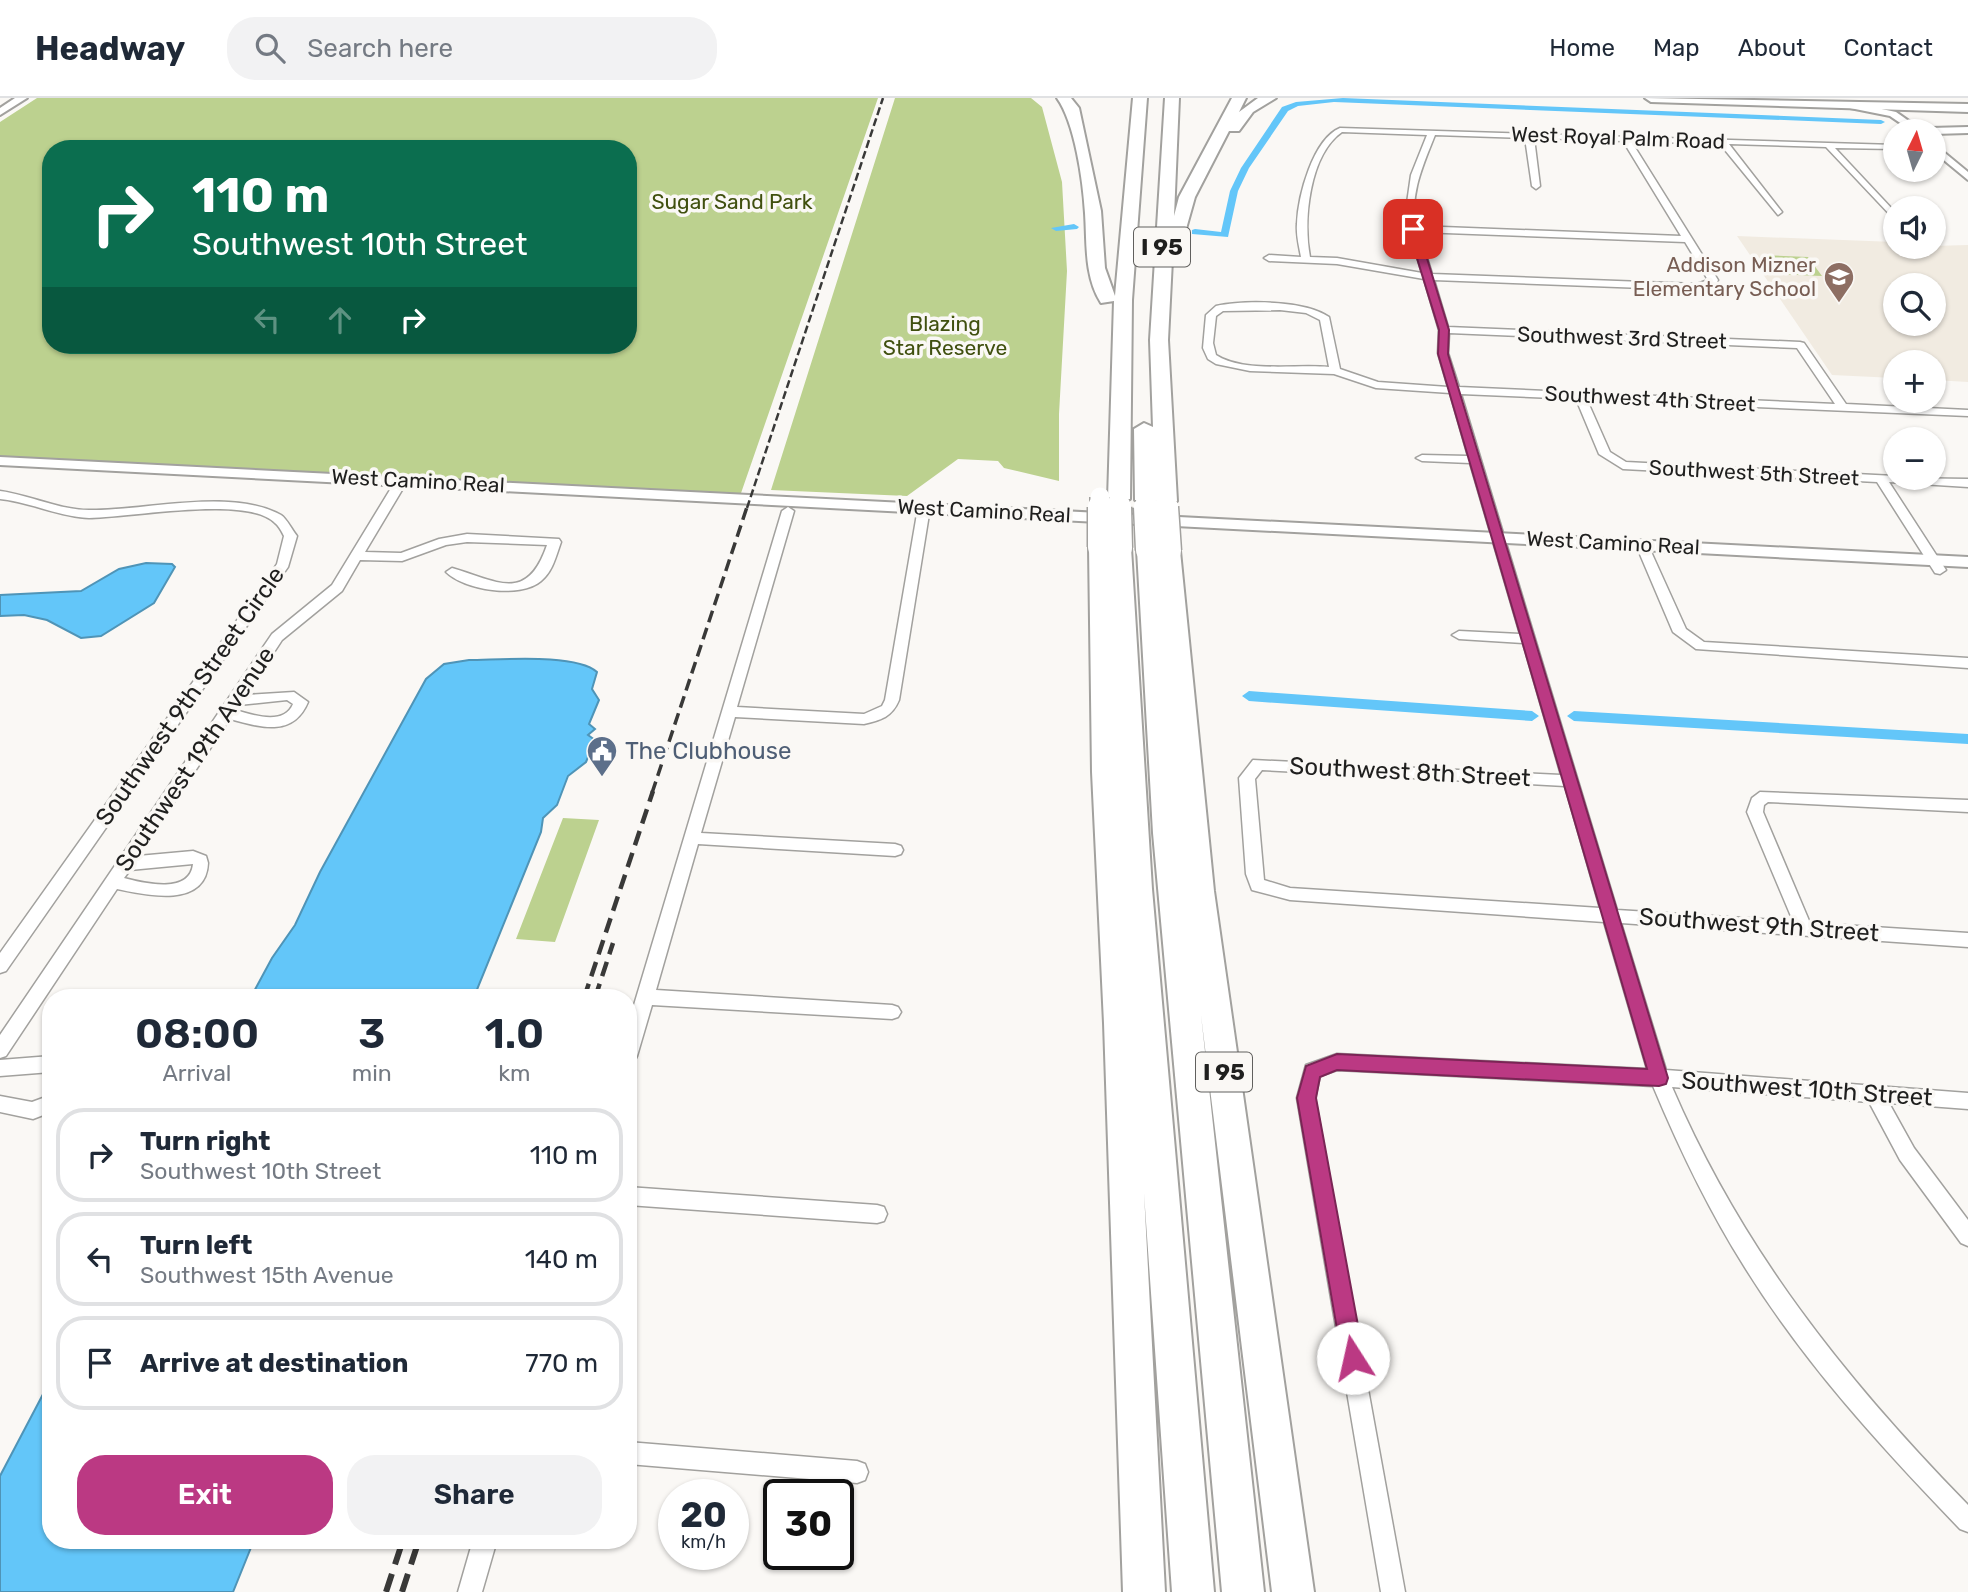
<!DOCTYPE html>
<meta charset="utf-8">
<style>
:root{--surface:#fff;--page:#f2f2f3;--text:#1f2937;--muted:#747a83;--line:#e0e1e3;--accent:#bb3983}
body{margin:0;font-family:Rubik,sans-serif;background:var(--page);color:var(--text);height:100vh;display:flex;flex-direction:column;font-size:26px;white-space:nowrap}
*{box-sizing:border-box;margin:0}
p{font-size:23px;color:var(--muted)}
.icon{flex:none;width:38px;height:38px;fill:none;stroke:currentColor;stroke-width:2;stroke-linecap:round;stroke-linejoin:round}
.map{position:relative;flex:1;overflow:hidden}
.drawer{position:absolute;left:42px;top:891px;width:595px;height:560px;display:flex;flex-direction:column;background:var(--surface);border-radius:28px;box-shadow:0 2px 5px #0004}
.drawer>*{flex:none}
.banner{position:absolute;left:42px;top:42px;width:595px;height:214px;border-radius:28px;box-shadow:0 2px 5px #0004;background:#0b6e4f;color:#fff;overflow:hidden}
.needle{width:46px;rotate:5deg}
.controls{position:absolute;left:1883px;top:21px;display:grid;gap:14px}
.controls a{display:grid;place-items:center;width:63px;height:63px;border-radius:50%;background:var(--surface);box-shadow:0 2px 5px #0004;font-size:35px}
.speed{position:absolute;left:658px;top:1381px;display:flex;gap:14px;font-size:35px;font-weight:700;text-align:center}
.speed>*{display:grid;place-content:center;width:91px;height:91px;border-radius:50%;background:var(--surface);box-shadow:0 2px 5px #0004;line-height:1}
.speed small{font-size:18px;font-weight:400}
.speed .limit{border:4px solid #111;border-radius:10px;background:#fff;color:#111}
.pin{position:absolute;display:grid;place-items:center;width:60px;height:60px;color:#fff;margin:-30px;border-radius:14px;box-shadow:0 4px 10px #0006}
.me{position:absolute;width:77px;margin:-38px;rotate:350deg;stroke-linejoin:round;filter:drop-shadow(0 0 5px #0008)}
.turn{display:flex;align-items:center;gap:24px;height:147px;padding:0 35px;font-size:32px}
.turn .icon{width:91px;height:91px;stroke-width:2.5}
.turn b{display:block;font-size:49px;line-height:60px}
.lanes{display:flex;align-items:center;height:66px;padding:0 35px;background:#0003;justify-content:center;gap:35px;direction:ltr}
.lanes .off{opacity:.35}
.eta{display:flex;justify-content:space-evenly;align-items:center;height:119px;text-align:center}
.eta b{font-size:42px;font-weight:600;line-height:49px}
.primary-button{display:flex;gap:14px;margin-top:auto;padding:14px 35px}
.primary-button a{flex:1;height:80px;border-radius:28px;background:var(--accent);color:#fff;font-size:28px;font-weight:600;line-height:80px;text-align:center}
.primary-button a+a{background:var(--page);color:var(--text)}
ul{padding:0;list-style:none}
li{display:flex;align-items:center;gap:21px;height:94px;margin:0 14px 10px;padding:0 21px;border:4px solid var(--line);border-radius:28px}
li div{flex:1}
li b{display:block;font-size:26px}
li em{font-style:normal}
header{display:flex;align-items:center;gap:42px;box-sizing:border-box;height:98px;padding:0 35px;background:var(--surface);border-bottom:2px solid var(--line)}
header strong{font-size:33px}
nav{display:flex;gap:38px;margin-inline-start:auto;font-size:24px}
.search{width:490px;height:63px;background:var(--page);display:flex;align-items:center;gap:18px;box-sizing:border-box;padding:0 24px;border-radius:28px;color:var(--muted);font-size:26px}
.map>svg:first-child{display:block}
</style>
<header>
<strong>Headway</strong>
<div class="search"><svg class="icon" aria-label="search" viewBox="0 0 24 24"><circle cx="10" cy="10" r="6"/><path d="M15 15l6 6"/></svg>Search here</div>
<nav><a>Home</a><a>Map</a><a>About</a><a>Contact</a></nav>
</header>
<div class="map">
<svg width="1968" height="1494" viewBox="0 0 1968 1494">
<rect width="100%" height="100%" fill="#faf8f5"/>
<!-- built -->
<path fill="#f1ebe1" fill-rule="evenodd" d="M1737,138l158,6v5l73,-2v137l-34,-2v-18h-39v16l-63,-3zM1895,187h39v39h-39z"/>
<!-- green -->
<path fill="#bcd18f" fill-rule="evenodd" d="M37,0h841l-138,398 -740,-40v-334zM51,51h577v196h-577z
M895,0h136l11,9 20,75 5,89 -8,143v67l-55,-13 -6,-7 -40,-2 -51,37 -136,-6z
M1761,157l47,2 14,19 -48,-2z
M563,720l36,2 -44,122 -39,-3z"/>
<!-- water -->
<path fill="#63c6f9" stroke="#4f94b7" stroke-width="2" d="M146,465l26,1 3,3 -21,36 -53,33 -20,2 -34,-18 -23,-5 -24,1v-21l81,-4 38,-22z
M469,562c30,0 107,-7 128,12l-5,17 7,11 -10,24 6,5 -7,6 7,5 -9,22 -18,14 -11,29 -14,13 -2,14 -67,165h-223l21,-39 23,-33 25,-53 106,-193 18,-15z
M51,1281v161h203l-21,52h-233v-116z"/>
<g fill="none" stroke-linecap="round" stroke-linejoin="round">
<!-- canal -->
<path fill="#63c6f9" fill-rule="evenodd" d="M1343,0l538,22 4,2 -4,2 -547,-22 -36,4 -10,5 -39,57 -11,23 -10,46 -36,-3v-4l3,-1 26,3 9,-41 11,-23 41,-61 14,-5z
M1074,126l5,3 -2,2 -21,2 -5,-3z
M1249,593l283,20 7,5 -7,5 -283,-20 -7,-5z
M1574,613l394,23v10l-394,-23 -7,-5z"/>
<!-- minor casing -->
<g stroke="#a2a19e" stroke-width="3">
<path id="minor" d="M1340,30l555,17v4l-60,-1 60,64 -1,7 -68,-72 -97,-3 53,68 -4,3 -58,-71 -89,-3 87,139 -3,6 -18,4 -263,-10 14,47 352,15 4,1 42,61 122,6v6l-381,-16 23,52 16,10 269,14v2l73,1v8l-79,-5 57,88 -6,4 -5,-1 -58,-91 -254,-13 -24,-15 -23,-55 -115,-5 156,516 176,11 -46,-109 5,-14 8,-6 208,8v12l-200,-10 -4,3 -1,7 47,111 158,10v14l-347,-24 45,147 302,23v16l-79,-6 25,45 54,72v26l-7,-3 -61,-83 -31,-58 -197,-15c70,163 173,292 296,418v27l-8,-3c-79,-82 -156,-166 -216,-263 -36,-57 -65,-118 -91,-180l-316,-16 -17,6 -5,22 90,494h-24l-84,-494 9,-33 31,-11 310,15 -43,-147 -314,-22 -38,-10 -6,-16 -7,-96 14,-18 308,15 -38,-132 -64,-4 -7,-4 7,-4 61,3 -50,-171 -48,-2 -6,-3 6,-3 46,1 -18,-63 -74,-5 -42,-14 -84,-3 -34,-7 -8,-5 -5,-11 3,-33 10,-9c29,-6 89,-6 113,11l11,52 38,13 70,5 -10,-34 1,-23 -15,-51 -87,-15 -68,-3 -5,-3 5,-3 32,2c-2,-11 -5,-22 -4,-33 1,-28 16,-85 43,-96zM1342,34l85,3 -16,40 -6,42 17,56 -85,-15 -27,-1c-7,-36 -1,-102 32,-125zM1435,37l90,3 7,48 4,3 4,-3 -6,-48 89,3 58,95 -264,-10c-9,-29 7,-63 18,-91zM1419,134l266,10 23,38 -11,4 -265,-10zM1280,212l26,3 14,7 9,47c-33,-3 -85,6 -113,-12l-3,-12 3,-27 7,-5zM1449,235l348,15 38,56 -376,-17 -11,-34zM1262,672l303,16 35,122 -310,-20 -26,-8 -9,-101z
M402,378l6,4 -43,72 36,1 38,-14 28,-5 92,5 2,3c-5,14 -8,29 -20,39 -21,18 -77,9 -95,-9l6,-4c45,13 75,36 95,-23l-80,-3 -21,3 -44,16 -42,-1 -18,31 -60,49 -36,55 48,-3 14,10c-15,36 -48,25 -78,17l-92,137 55,-5 13,5 2,7c-2,46 -63,32 -91,26l-111,167 -6,2v-23l272,-401 60,-49 64,-105zM287,602l6,4c-9,22 -40,11 -58,6l4,-5zM193,766c-3,31 -50,19 -69,14l6,-8z
M0,393c30,4 59,19 89,19 56,1 141,-23 192,5 6,4 11,15 16,21l-9,31 -282,404 -6,2v-20l277,-389 7,-28c-2,-4 -5,-10 -9,-13 -27,-28 -146,-5 -186,-5 -30,-1 -59,-16 -89,-19z
M924,406l6,4 -31,192c-7,17 -18,20 -35,24l-129,-7 -34,116 194,11 6,2 2,4 -2,4 -6,2 -197,-12 -42,146 236,15 6,2 3,5 -3,5 -6,2 -240,-14 -15,51 -3,6 -6,2v-39l154,-514 6,-4 6,4 -57,196 127,7 18,-8 3,-6 33,-192z
M1642,443l6,4 38,84 18,13 264,16v10l-272,-19 -23,-17 -37,-87z
M51,958v16l-51,4v-16z
M51,997v17l-18,7 -33,-7v-16l32,6z
M628,1089l249,18 7,2 3,7 -3,7 -7,2 -249,-18z
M628,1344l229,19 8,3 3,8 -3,8 -8,3 -229,-19z
M473,1442h24l-15,52h-24z"/>
</g>
<!-- tertiary casing -->
<g stroke="#a2a19e" stroke-width="4">
<path id="tertiary" d="M15,0h12l-27,17v-7z
M1848,4l48,10 27,19h-11l-22,-15 -45,-9z
M1968,29v6l-34,1v-3h-9l5,-3z
M1934,46l34,28v8l-34,-28z
M0,359l1968,100v10l-1968,-102z"/>
</g>
<!-- primary casing -->
<g stroke="#a2a19e" stroke-width="4">
<path id="primary" d="M1645,0l323,6v8l-317,-10z"/>
</g>
<!-- motorway casing -->
<g stroke="#a2a19e" stroke-width="4">
<path id="motorway" d="M1057,0h14l8,10 22,103 4,57 10,28 18,-198h14l-15,202 -2,199 -11,6 -11,-6 6,-198 -13,2c-17,-27 -14,-60 -16,-90 -2,-32 -10,-90 -28,-115z
M1165,0h14l-5,118 5,-19 53,-99h14l-7,14 19,-14h18l-23,14 -14,19h-10l-34,66 -11,39 -2,3 -9,1 -5,100 9,161 -11,6 -10,-5 -10,4 -11,-6 -1,-71 10,-6 9,4 -3,-87z
M1100,442l10,6 10,-5 11,7 21,341 62,703h-42l-28,-399 21,399h-42l-19,-569 -12,-251 -3,-225z
M1148,445l11,6 10,-5 11,7 34,340 100,701h-42l-71,-577 63,577h-42l-69,-759 -16,-283z"/>
</g>
<!-- minor -->
<use href="#minor" fill="#fff" fill-rule="evenodd"/>
<!-- tertiary -->
<use href="#tertiary" fill="#fff" fill-rule="evenodd"/>
<!-- primary -->
<use href="#primary" fill="#fff" fill-rule="evenodd"/>
<!-- motorway -->
<use href="#motorway" fill="#fff" fill-rule="evenodd"/>
<!-- rail-far3 -->
<path stroke="#393938" stroke-width="2.5" stroke-dasharray="8 3.5" stroke-linecap="butt" d="M747,410l136,-410"/>
<!-- rail-far2 -->
<path stroke="#393938" stroke-width="3.5" stroke-dasharray="12 6" stroke-linecap="butt" d="M652,695l95,-286"/>
<!-- rail-far1 -->
<path stroke="#393938" stroke-width="4.5" stroke-dasharray="15 8" stroke-linecap="butt" d="M584,900l69,-207
M595,900l18,-55"/>
<!-- rail -->
<path stroke="#393938" stroke-width="6" stroke-dasharray="19 10" stroke-linecap="butt" d="M386,1494l17,-52
M402,1494l17,-52"/>
<!-- motorway-bridge-far1 casing -->
<g stroke="#a2a19e" stroke-width="22" stroke-linecap="butt">
<path id="motorway-bridge-far1" d="M1100,399v11
M1119,401v9
M1146,402v8
M1166,403v7"/>
</g>
<!-- motorway-bridge casing -->
<g stroke="#a2a19e" stroke-width="27" stroke-linecap="butt">
<path id="motorway-bridge" d="M1100,409v40
M1119,409l1,41
M1146,409l2,43
M1166,409l3,44"/>
</g>
<!-- motorway-bridge-far1 -->
<use href="#motorway-bridge-far1" stroke="#fff" stroke-width="19"/>
<!-- motorway-bridge -->
<use href="#motorway-bridge" stroke="#fff" stroke-width="24"/>
</g>
<!-- route -->
<path fill="#bb3983" stroke="#7a2555" stroke-width="2" d="M1413,128l5,3 31,101 -1,24 220,724 -2,6 -7,2 -322,-16 -17,7 -4,21 48,260 -3,8 -8,3 -8,-3 -3,-8 -45,-260 9,-32 31,-12 310,15 -209,-715 1,-24 -31,-101z"/>
<!-- icons -->
<defs>
<g id="school-pin" transform="scale(1.575)"><path d="M0 17L-7.5 6A9.5 9.5 0 1 1 7.5 6Z" fill="#8d6e63" stroke="#faf8f5"/><path d="M0-5L7-2L0 1L-7-2ZM-4 1L0 2.5L4 1V4Q0 6-4 4Z" fill="#fff"/></g>
<g id="civic-pin" transform="scale(1.575)"><path d="M0 17L-7.5 6A9.5 9.5 0 1 1 7.5 6Z" fill="#5c6f8a" stroke="#faf8f5"/><path d="M-.6-6.5H3V-4.5H.6V-3L4-1V1h2V6H-6V1h2V-1L-.6-3ZM-1.2 2.5V6h2.4V2.5Z" fill="#fff"/></g>
</defs>
<g fill-rule="evenodd">
<use href="#school-pin" x="1839" y="179"/>
<use href="#civic-pin" x="602" y="653"/>
</g>
<g text-anchor="middle" stroke-width="7" stroke-linejoin="round" paint-order="stroke">
<!-- far-street labels -->
<g font-size="21" fill="#1f1f1e" stroke="#faf8f5">
<text transform="translate(1618 40) rotate(2)" y="7">West Royal Palm Road</text>
<text transform="translate(1622 240) rotate(2)" y="7">Southwest 3rd Street</text>
<text transform="translate(1650 301) rotate(3)" y="7">Southwest 4th Street</text>
<text transform="translate(1754 375) rotate(3)" y="7">Southwest 5th Street</text>
<text transform="translate(418 383) rotate(3)" y="7">West Camino Real</text>
<text transform="translate(984 413) rotate(3)" y="7">West Camino Real</text>
<text transform="translate(1613 445) rotate(3)" y="7">West Camino Real</text>
</g>
<!-- far-park labels -->
<g font-size="21" fill="#40500f" stroke="#faf8f5">
<text x="732" y="111">Sugar Sand Park</text>
<text x="945" y="233">Blazing<tspan x="945" dy="24">Star Reserve</tspan></text>
</g>
<!-- far-education labels -->
<g font-size="21" fill="#785e54" stroke="#faf8f5" text-anchor="end">
<text x="1816" y="174">Addison Mizner<tspan x="1816" dy="24">Elementary School</tspan></text>
</g>
<!-- shield labels -->
<g fill="#faf8f5" stroke="#61605e" stroke-width="2">
<rect x="1134" y="129.5" width="56" height="39" rx="5"/>
<rect x="1196" y="954.5" width="56" height="39" rx="5"/>
</g>
<g font-size="23" font-weight="bold" fill="#1f1f1e">
<text x="1162" y="157">I 95</text>
<text x="1224" y="982">I 95</text>
</g>
<!-- street labels -->
<g font-size="24" fill="#1f1f1e" stroke="#faf8f5">
<text transform="translate(190 598) rotate(-55)" y="8">Southwest 9th Street Circle</text>
<text transform="translate(195 661) rotate(-56)" y="8">Southwest 19th Avenue</text>
<text transform="translate(1410 674) rotate(3)" y="8">Southwest 8th Street</text>
<text transform="translate(1759 827) rotate(4)" y="8">Southwest 9th Street</text>
<text transform="translate(1807 991) rotate(4)" y="8">Southwest 10th Street</text>
</g>
<!-- service labels -->
<g font-size="24" fill="#4e5e75" stroke="#faf8f5" text-anchor="start">
<text x="625" y="661">The Clubhouse</text>
</g>
</g>
</svg>
<div class="controls">
<a><svg class="needle" viewBox="-14 -14 28 28"><path d="M0-13l5 13h-10z" fill="#e53935"/><path d="M0 13l5-13h-10z" fill="#747a83"/></svg></a>
<a><svg class="icon" aria-label="sound" viewBox="0 0 24 24"><path d="M4 9h4l5-4v14l-5-4H4zM17 9q2 3 0 6"/></svg></a>
<a><svg class="icon" aria-label="search" viewBox="0 0 24 24"><circle cx="10" cy="10" r="6"/><path d="M15 15l6 6"/></svg></a>
<a>+</a>
<a>−</a>
</div>
<div class="speed"><div>20<small>km/h</small></div><div class="limit">30</div></div>
<div class="pin" style="left:1413px;top:131px;background:#d93025"><svg class="icon" aria-label="arrive" viewBox="0 0 24 24"><path d="M6 21V4h12l-3 4 3 4H6"/></svg></div>
<svg class="me" style="left:1353px;top:1260px" viewBox="-20 -20 40 40"><circle r="19" fill="#fff"/><path d="M0-13L10 11 0 6-10 11z" fill="#bb3983"/></svg>
<div class="banner">
<div class="turn"><svg class="icon" aria-label="right" viewBox="0 0 24 24"><path d="M7 20v-9h11M14 6l5 5-5 5"/></svg><div><b>110 m</b>Southwest 10th Street</div></div>
<div class="lanes"><svg class="icon off" aria-label="left" viewBox="0 0 24 24"><path d="M17 20v-9H6M10 6l-5 5 5 5"/></svg><svg class="icon off" aria-label="ahead" viewBox="0 0 24 24"><path d="M12 20V5M6 11l6-6 6 6"/></svg><svg class="icon" aria-label="right" viewBox="0 0 24 24"><path d="M7 20v-9h11M14 6l5 5-5 5"/></svg></div>
</div>
<section class="drawer">
<div class="eta">
<div><b>08:00</b><p>Arrival</p></div>
<div><b>3</b><p>min</p></div>
<div><b>1.0</b><p>km</p></div>
</div>
<ul>
<li><svg class="icon" aria-label="right" viewBox="0 0 24 24"><path d="M7 20v-9h11M14 6l5 5-5 5"/></svg><div><b>Turn right</b><p>Southwest 10th Street</p></div><em>110 m</em></li>
<li><svg class="icon" aria-label="left" viewBox="0 0 24 24"><path d="M17 20v-9H6M10 6l-5 5 5 5"/></svg><div><b>Turn left</b><p>Southwest 15th Avenue</p></div><em>140 m</em></li>
<li><svg class="icon" aria-label="arrive" viewBox="0 0 24 24"><path d="M6 21V4h12l-3 4 3 4H6"/></svg><div><b>Arrive at destination</b></div><em>770 m</em></li>
</ul>
<div class="primary-button"><a>Exit</a><a>Share</a></div>
</section>
</div>
